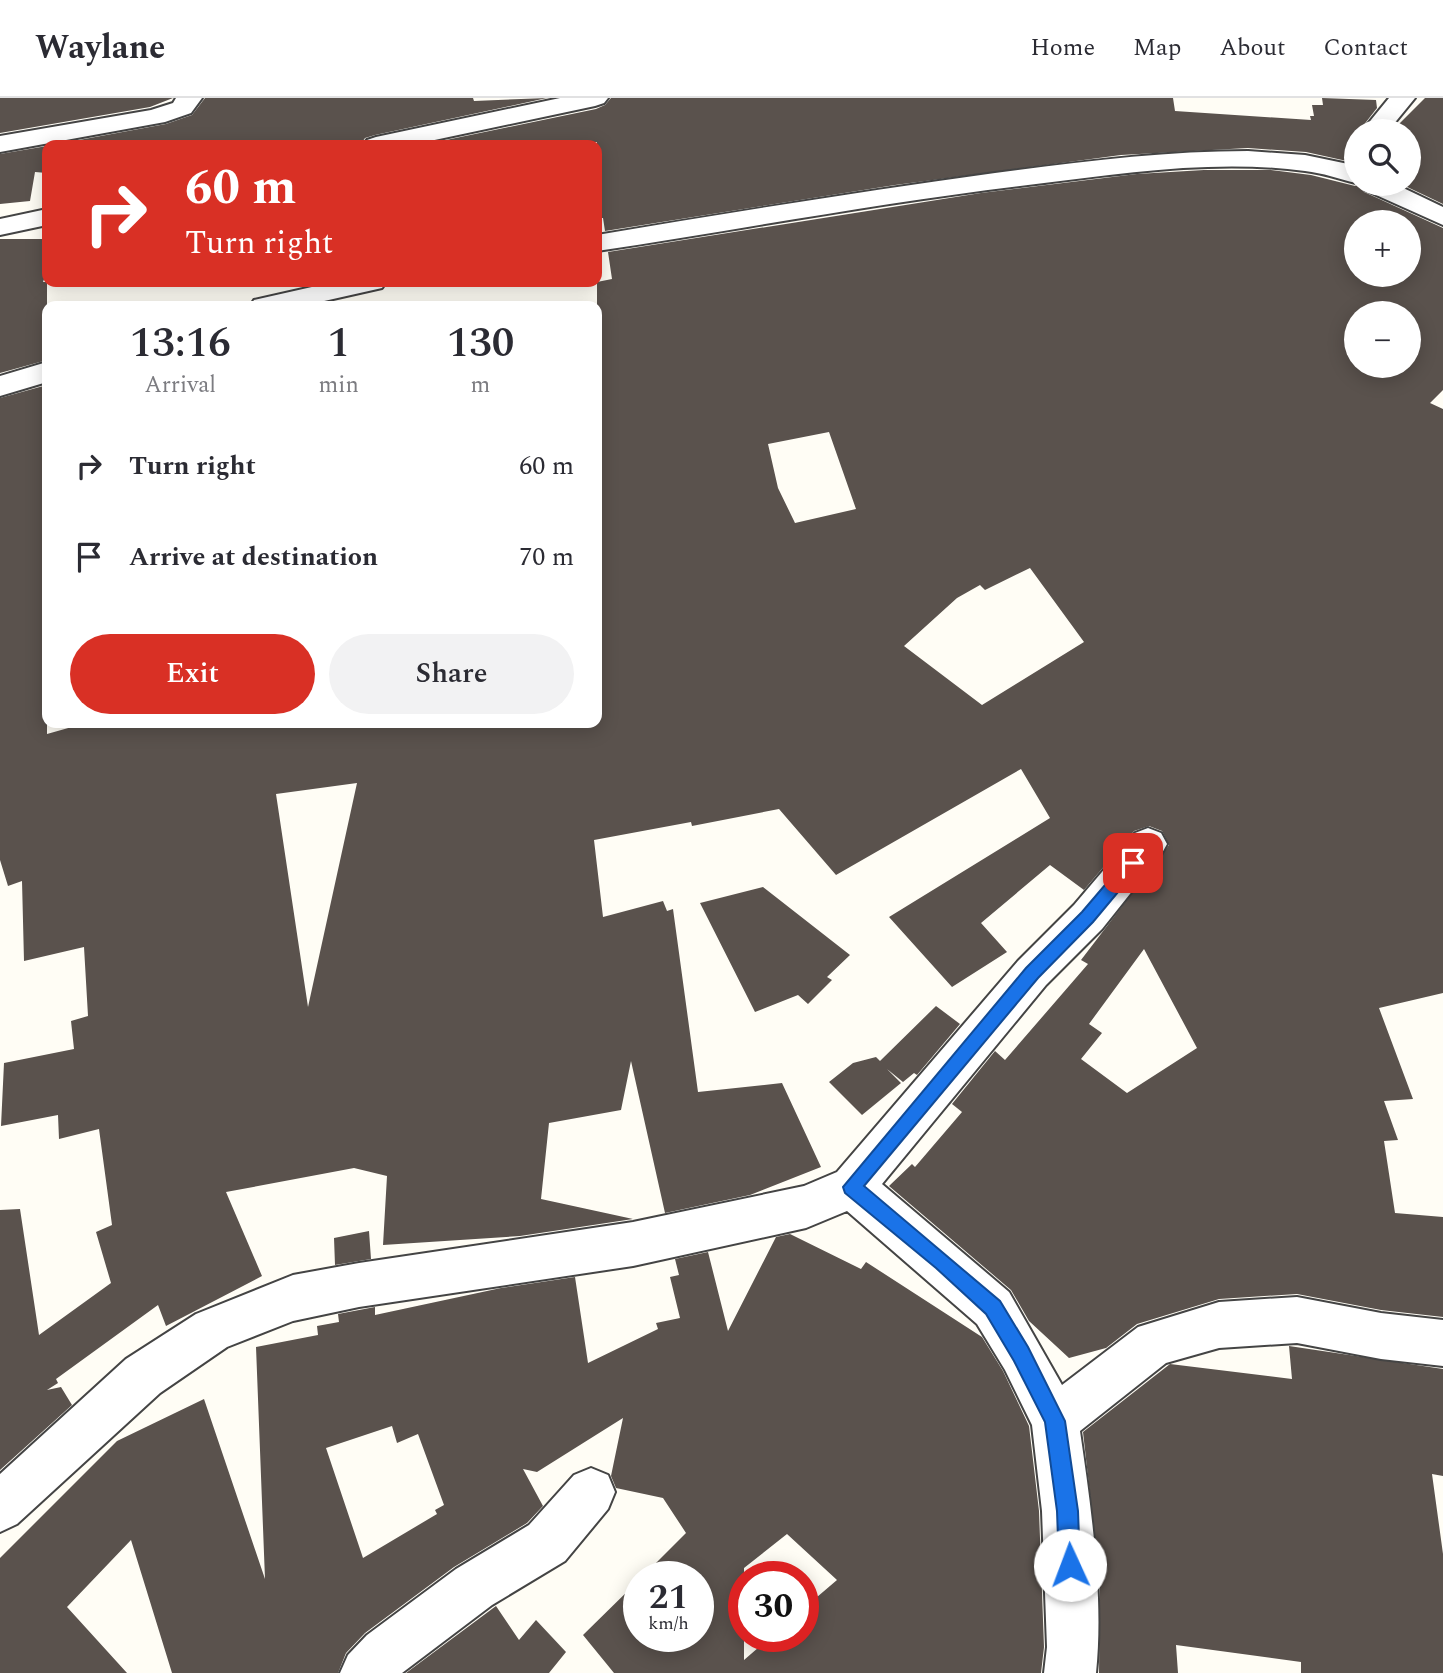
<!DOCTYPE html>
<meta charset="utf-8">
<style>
:root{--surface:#fff;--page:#f2f2f3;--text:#2b2b33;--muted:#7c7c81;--line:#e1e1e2;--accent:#d93025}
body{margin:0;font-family:Spectral,serif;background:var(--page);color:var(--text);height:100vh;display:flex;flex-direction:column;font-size:26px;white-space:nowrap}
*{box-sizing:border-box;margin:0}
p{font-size:23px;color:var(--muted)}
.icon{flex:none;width:38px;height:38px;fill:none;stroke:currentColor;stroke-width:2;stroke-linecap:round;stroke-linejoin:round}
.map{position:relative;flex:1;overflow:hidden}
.details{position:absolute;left:42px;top:203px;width:560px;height:427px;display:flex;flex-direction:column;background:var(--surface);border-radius:14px;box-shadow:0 4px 18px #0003}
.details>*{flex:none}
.top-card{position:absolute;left:42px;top:42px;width:560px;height:147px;border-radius:14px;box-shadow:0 4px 18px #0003;background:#d93025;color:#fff;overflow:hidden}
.buttons{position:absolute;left:1344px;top:21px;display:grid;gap:14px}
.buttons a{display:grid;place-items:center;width:77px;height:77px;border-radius:50%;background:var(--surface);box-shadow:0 4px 18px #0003;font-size:35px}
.speed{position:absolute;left:623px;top:1463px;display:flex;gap:14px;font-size:35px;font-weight:700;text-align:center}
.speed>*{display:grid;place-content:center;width:91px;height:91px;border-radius:50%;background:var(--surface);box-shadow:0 4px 18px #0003;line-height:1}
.speed small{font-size:18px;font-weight:400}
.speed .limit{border:10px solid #d22;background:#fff;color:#111}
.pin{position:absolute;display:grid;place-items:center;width:60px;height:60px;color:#fff;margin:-30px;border-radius:14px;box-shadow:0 4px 10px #0006}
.me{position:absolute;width:77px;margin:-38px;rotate:358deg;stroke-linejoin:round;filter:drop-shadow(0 0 5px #0008)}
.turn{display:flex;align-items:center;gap:24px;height:147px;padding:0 28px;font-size:32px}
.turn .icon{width:91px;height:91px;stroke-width:2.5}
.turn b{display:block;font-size:49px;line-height:60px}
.eta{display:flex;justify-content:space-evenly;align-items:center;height:119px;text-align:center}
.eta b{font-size:42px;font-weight:600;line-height:49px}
.button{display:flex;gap:14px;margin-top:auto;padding:14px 28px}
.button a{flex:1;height:80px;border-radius:42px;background:var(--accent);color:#fff;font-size:28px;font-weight:600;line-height:80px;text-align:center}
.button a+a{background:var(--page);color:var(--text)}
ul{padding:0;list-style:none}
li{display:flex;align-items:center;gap:21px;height:91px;padding:0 28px}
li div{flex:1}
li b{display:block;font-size:26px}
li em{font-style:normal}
header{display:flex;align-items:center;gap:42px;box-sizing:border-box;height:98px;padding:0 35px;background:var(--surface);border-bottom:2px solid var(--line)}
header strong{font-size:33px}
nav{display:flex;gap:38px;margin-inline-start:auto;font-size:24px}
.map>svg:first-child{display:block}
</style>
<header>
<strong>Waylane</strong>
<nav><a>Home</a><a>Map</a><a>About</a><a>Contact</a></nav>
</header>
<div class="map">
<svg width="1443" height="1575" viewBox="0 0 1443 1575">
<rect width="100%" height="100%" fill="#fffdf5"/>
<!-- building -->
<path fill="#5a524d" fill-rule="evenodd" d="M0,0h173l-23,9 -150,26z
M205,0h268l1,3 73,-3 -172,37 -10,3 -5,7h-308l114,-21 26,-9z
M611,0h562l2,13 136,9 -1,-4h4l-2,-11h11l-1,-7 54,2 1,8 -18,23h-3v32l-50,-11 -58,-4 -127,7 -226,30 -290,46 -2,-13h-6v-76l-110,-1v4h-65l174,-36 9,-4z
M1425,0h18v106l-42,-20h8v-53h-17z
M47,48v27l-12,-1 -5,29 -30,3v-50z
M1204,72h67l40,5 44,11 3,-2 6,8 79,36v162l-13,13 13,6v584l-64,15 34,91 -29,2 14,39 -14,1 11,72 48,4v100l-62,-7 -84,-16 -78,5 -82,25 -31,24 -37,10 -40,-37 -18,-31 -122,-104 23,-22 3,3 47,-55 -10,-8 43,-53 10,9 83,-96 -7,-4 88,-115 -7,-14 -13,-5 -15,5 -50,59 -34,-25 -69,58 26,29 -55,35 -63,-70 161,-99 -29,-49 -185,106 -57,-66 -87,17 -1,-4 -97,18 9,77 60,-16 4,10 6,-2 25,183 84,-9 39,84 -71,28 -85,18 -34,-152 -10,49 -72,13 -8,76 92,20 -113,17 -137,9 4,-69 -33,-8 -128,24 36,84 -96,50 -8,-21 -102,74 2,4 -11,7 14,-3 11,18 -72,65v-260l20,-1 19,126 72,-52 -15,-51 16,-7 -13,-96 -40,10 -1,-24 -57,11 3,-63 70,-14 -3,-28 17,-5 -4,-69 -60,14 -2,-80 -14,5 -8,-26v-462l47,-13v349l39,-11h511v-441l15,-3 -4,-27 373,-59 156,-19zM1356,124h53v53h-53zM1356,215h53v53h-53zM829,334l27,77 -61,14 -17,-35 -10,-44zM1030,470l54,74 -102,63 -78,-59 53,-48 23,-13 5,5zM357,685l-49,224 -32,-213zM1144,851l53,99 -70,45 -46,-34 21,-26 -13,-9z
M0,141h47v32l-4,11h4v78l-47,13z
M763,789l87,68 -23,22 5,3 -24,24 -10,-9 -43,17 -55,-109z
M936,908l24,18 -43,51 -3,-2 -11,9 -16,-13 14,14 -39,32 -33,-33 24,-19 23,-6 4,4z
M369,1133l2,28 -36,6 -1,-27z
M790,1136l71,35 5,-7 116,75 21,34 26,55 10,85 5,136 -3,26h-427l-31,-38 56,-55v56h59v-59h-56l44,-44 -23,-35 -47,-10 -5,-12 12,-58 -86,54 -14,-3 20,37 -16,17 -73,44 -89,66 -19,20 -8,20h-166l-41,-133 -64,67 60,66h-127v-115l117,-117 87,-42 61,180 -9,-232 62,-12 -1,-9 22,-4 -1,-8 37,-7v8l126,-27 74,-11 13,86 70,-34 -2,-6 24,-5 -10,-41 9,-2 -4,-16 33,-7 20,79 48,-94zM392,1328l5,17 21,-9 26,71 -9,5 2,4 -74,44 -37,-110zM787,1436l50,46 -34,29v27h-31l-28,24v-92z
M1289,1248l154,23v107l-11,-2 11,80v119h-142v-11l-125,-17 2,28h-79l1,-90 -17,-151 87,-68 122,15z
M496,1508l23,34 17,-20 30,32 -17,21h-143z"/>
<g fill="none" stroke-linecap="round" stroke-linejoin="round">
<!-- minor casing -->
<g stroke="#444" stroke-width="4">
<path id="minor" d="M176,0h26l-11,15 -26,9 -165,30v-16l151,-26 22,-7z
M560,0h48l-4,5 -9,3 -184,39h-48l4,-5 9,-3z
M1389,0h26l-27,33h-26z
M1248,53l57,4 48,10 3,1v17c-17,-4 -33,-10 -51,-12 -89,-12 -180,2 -269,13 -147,17 -293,45 -439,67v-16c132,-22 265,-44 398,-62 84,-11 169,-22 253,-22z
M1361,86h34l48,23v18l-78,-35z
M47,111v16l-47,10v-16z
M334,184h52l-4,6 -80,18h-52l4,-6z
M47,264v20l-47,14v-20z
M1148,730l13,5 6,11 -6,11 -59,74 -56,56 -164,199 127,108 53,93 76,-58 81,-25 78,-5 84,16 62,7v46l-62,-7 -84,-16 -78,5 -53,15 -86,68c11,76 24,166 16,242h-52l3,-26 -5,-136 -10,-86 -27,-55 -28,-46 -130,-113 -41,17 -173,38 -274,41 -66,14 -66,26 -67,46 -143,131 -17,8v-58l126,-115 70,-45 97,-39 66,-12 274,-41 171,-36 33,-14 181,-211 56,-56 61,-72z
M591,1370l17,7 7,17 -7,17 -43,52 -73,44 -90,68h-62l8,-18 19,-20 89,-66 73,-44 45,-50z"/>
</g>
<!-- minor -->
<use href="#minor" fill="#fff" fill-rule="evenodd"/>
</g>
<!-- route -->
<path fill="#1a73e8" stroke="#114b97" stroke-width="2" d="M1133,758l8,7 -2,4 -46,55 -55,56 -174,208 136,115 28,46 37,74 13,90 2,54 -3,8 -7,3 -8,-3 -3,-8 -2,-54 -12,-89 -31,-61 -28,-47 -50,-46 -91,-75 -2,-6 183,-219 56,-56 46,-54z"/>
</svg>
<div class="buttons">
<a><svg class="icon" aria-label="search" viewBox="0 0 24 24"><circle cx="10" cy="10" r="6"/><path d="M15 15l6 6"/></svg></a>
<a>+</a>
<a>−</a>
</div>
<div class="speed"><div>21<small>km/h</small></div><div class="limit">30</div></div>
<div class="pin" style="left:1133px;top:765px;background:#d93025"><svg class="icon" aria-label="arrive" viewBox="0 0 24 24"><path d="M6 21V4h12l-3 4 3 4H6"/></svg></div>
<svg class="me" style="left:1070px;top:1467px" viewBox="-20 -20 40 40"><circle r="19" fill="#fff"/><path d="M0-13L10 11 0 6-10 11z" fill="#1a73e8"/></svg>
<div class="top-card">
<div class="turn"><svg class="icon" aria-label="right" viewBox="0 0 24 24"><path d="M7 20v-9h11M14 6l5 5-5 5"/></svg><div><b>60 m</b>Turn right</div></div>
</div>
<section class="details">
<div class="eta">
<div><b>13:16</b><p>Arrival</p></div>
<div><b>1</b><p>min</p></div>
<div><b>130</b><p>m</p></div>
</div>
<ul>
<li><svg class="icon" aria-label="right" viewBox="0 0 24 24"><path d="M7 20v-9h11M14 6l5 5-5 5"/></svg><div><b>Turn right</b></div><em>60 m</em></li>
<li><svg class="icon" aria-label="arrive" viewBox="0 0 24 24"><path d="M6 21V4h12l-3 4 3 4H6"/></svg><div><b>Arrive at destination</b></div><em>70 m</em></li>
</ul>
<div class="button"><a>Exit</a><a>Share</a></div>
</section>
</div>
